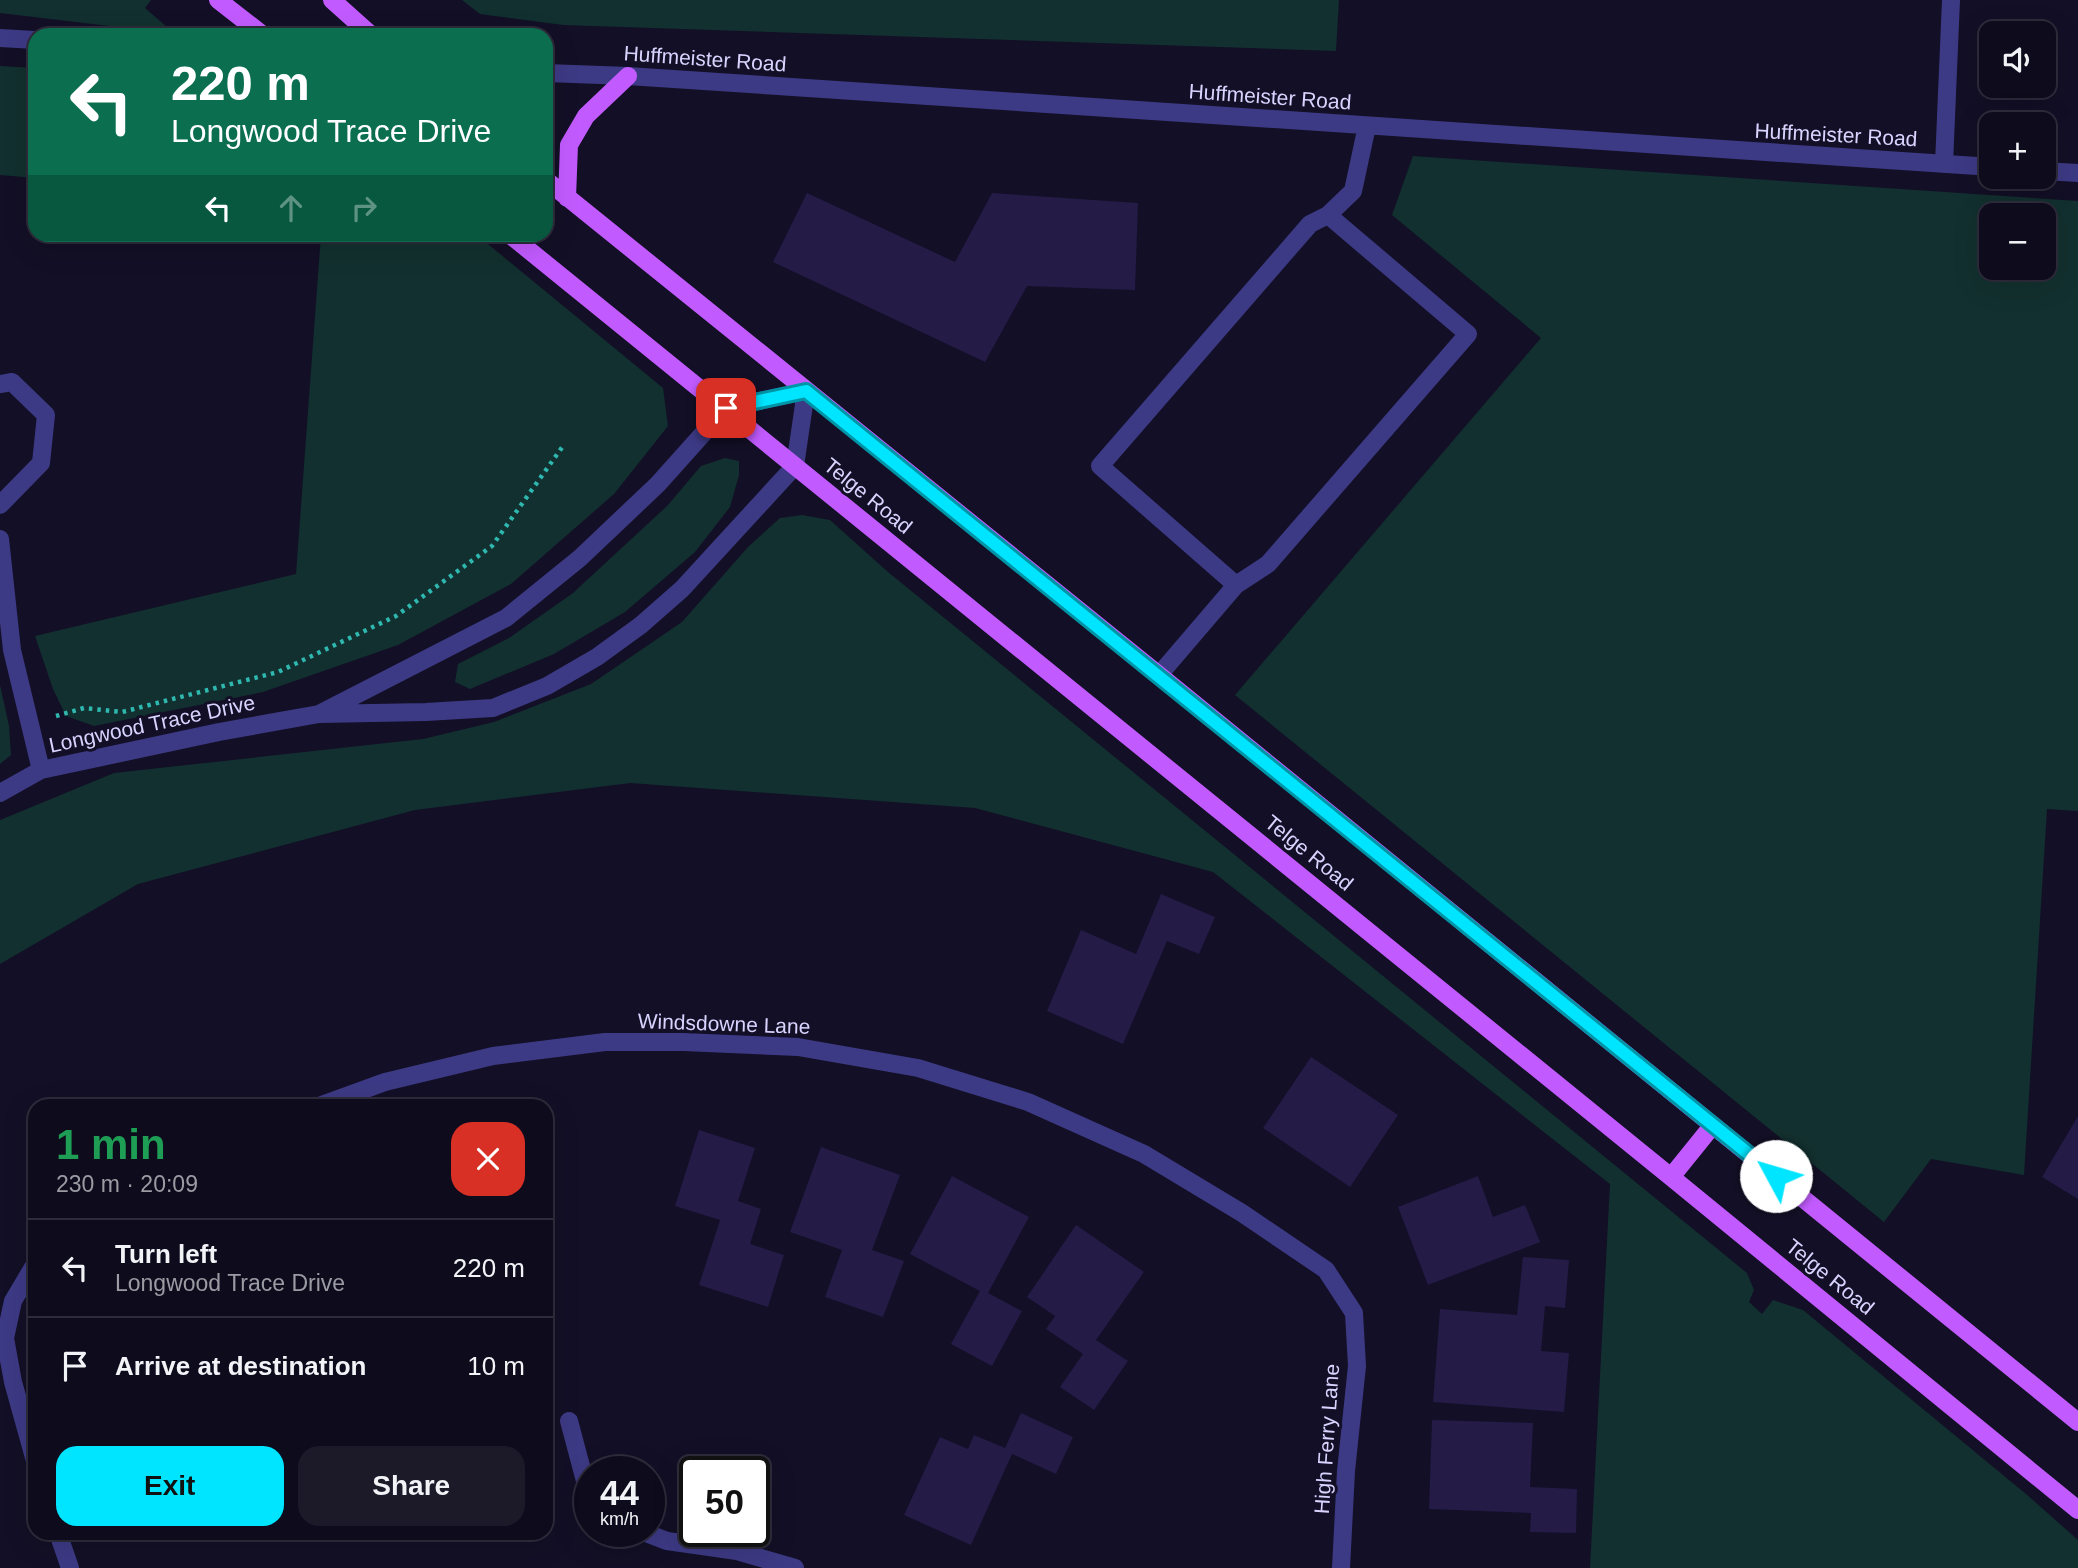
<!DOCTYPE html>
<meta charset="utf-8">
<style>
:root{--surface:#0e0b1c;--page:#1c1929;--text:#f1f3f6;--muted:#9b9ba3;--line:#2e2b3b;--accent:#00e5ff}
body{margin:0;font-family:Arial,sans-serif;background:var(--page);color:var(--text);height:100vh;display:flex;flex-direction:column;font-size:26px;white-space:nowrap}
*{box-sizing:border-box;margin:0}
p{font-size:23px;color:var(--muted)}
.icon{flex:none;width:38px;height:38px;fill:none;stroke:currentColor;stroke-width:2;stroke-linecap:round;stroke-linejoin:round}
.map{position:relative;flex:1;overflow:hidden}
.side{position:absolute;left:28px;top:1099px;width:525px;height:441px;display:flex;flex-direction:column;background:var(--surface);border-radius:21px;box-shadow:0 7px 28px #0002,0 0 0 2px var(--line)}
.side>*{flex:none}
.banner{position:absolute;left:28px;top:28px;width:525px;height:214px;border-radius:21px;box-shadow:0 7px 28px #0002,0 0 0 2px var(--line);background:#0b6e4f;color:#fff;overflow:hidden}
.fabs{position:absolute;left:1979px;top:21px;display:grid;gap:14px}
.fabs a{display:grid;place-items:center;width:77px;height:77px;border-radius:14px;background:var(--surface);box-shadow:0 7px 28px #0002,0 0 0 2px var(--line);font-size:35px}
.speed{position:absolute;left:574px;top:1456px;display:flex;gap:14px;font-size:35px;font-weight:700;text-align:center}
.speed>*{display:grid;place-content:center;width:91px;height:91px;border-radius:50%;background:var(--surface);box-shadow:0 7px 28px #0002,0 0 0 2px var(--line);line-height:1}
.speed small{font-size:18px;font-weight:400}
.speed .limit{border:4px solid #111;border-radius:10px;background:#fff;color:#111}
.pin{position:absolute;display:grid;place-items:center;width:60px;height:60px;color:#fff;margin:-30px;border-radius:14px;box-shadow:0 4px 10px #0006}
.me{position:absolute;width:77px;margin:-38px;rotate:309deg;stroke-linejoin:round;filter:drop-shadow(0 0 5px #0008)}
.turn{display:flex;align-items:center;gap:24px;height:147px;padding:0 28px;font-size:32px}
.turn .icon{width:91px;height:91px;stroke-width:2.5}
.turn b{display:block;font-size:49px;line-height:60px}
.lanes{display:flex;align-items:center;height:66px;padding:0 28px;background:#0003;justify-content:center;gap:35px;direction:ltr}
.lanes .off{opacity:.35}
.round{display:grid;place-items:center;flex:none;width:74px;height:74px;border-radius:21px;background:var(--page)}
.summary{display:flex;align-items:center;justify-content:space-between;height:119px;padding:0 28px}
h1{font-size:42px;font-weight:600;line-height:52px;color:#1e9e55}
.action{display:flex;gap:14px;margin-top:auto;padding:14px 28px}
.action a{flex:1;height:80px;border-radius:21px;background:var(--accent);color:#111;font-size:28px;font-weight:600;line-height:80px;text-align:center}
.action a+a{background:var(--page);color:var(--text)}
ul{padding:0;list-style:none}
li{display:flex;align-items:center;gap:21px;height:98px;padding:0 28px;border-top:2px solid var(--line)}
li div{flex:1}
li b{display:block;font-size:26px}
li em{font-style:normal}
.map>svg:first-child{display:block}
</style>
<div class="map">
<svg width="2078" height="1568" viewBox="0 0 2078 1568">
<rect width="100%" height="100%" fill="#130f26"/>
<!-- green -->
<path fill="#12302f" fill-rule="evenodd" d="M0,0h151l-6,8 22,19 -16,4 -151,-18z
M462,0h877l-3,51 -773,-26 -83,-11z
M0,66l35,2v110l-35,-3z
M1413,156l665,45v610l-31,-2 -23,366 -93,-16 -47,63 -649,-527 306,-357 -149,-123zM1992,215h52v53h-52z
M321,235h156l186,153 5,38 -54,68 -103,90 -113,61 -135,47 -169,34 -28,-10 -13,-27 -18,-53 261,-62z
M725,458l14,3v14l-9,32 -35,45 -70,60 -71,42 -84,35 -15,-7 3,-18 51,-26 64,-45 94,-87 34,-40z
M802,515l28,5 58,52 859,701 7,17 -5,12 13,12 11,-14 30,10 223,184 52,46v28h-488l20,-384 -397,-312 -238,-64 -345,-25 -215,27 -277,74 -138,80v-144l114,-47 309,-34 71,-17 97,-38 91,-62 66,-75 32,-29z
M0,685l9,41 2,29 -11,9z"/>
<!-- building -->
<path fill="#241b47" d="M807,193l148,69 37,-69 146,10 -3,87 -108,-4 -42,76 -212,-100z
M1161,894l54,23 -16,37 -32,-13 -44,103 -76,-33 34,-81 55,24z
M1311,1057l87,58 -48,72 -87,-59z
M2078,1116v83l-36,-22z
M699,1130l56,18 -17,53 23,8 -11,35 34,11 -16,52 -69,-22 21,-65 -45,-14z
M821,1147l79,28 -28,75 32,11 -21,56 -58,-20 17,-47 -52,-18z
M952,1176l77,41 -41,76 34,18 -30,55 -41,-22 29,-53 -70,-37z
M1478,1176l15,41 32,-12 15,37 -112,43 -30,-78z
M1076,1225l68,47 -48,68 32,21 -34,49 -34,-23 23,-33 -37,-25 9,-13 -28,-19z
M1523,1257l46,3 -4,48 -20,-2 -4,45 28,2 -5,59 -131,-10 7,-93 77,6z
M1021,1413l52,24 -17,37 -44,-20 -41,91 -67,-30 36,-78 28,12 6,-14 31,13z
M1432,1420l101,3 -3,64 47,2 -1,44 -46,-1 1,-19 -102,-4z"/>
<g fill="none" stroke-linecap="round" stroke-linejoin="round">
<!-- path -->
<path stroke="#2fb8b0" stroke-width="4.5" stroke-dasharray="3.5 5" stroke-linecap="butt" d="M56,716l28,-8 38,4 156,-40 118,-56 96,-70 71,-100"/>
<!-- minor -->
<path stroke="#3d3a85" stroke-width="18" d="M0,38l35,2
M546,73l82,3 1364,91
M1944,164l7,-164
M2044,171l34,2
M0,384l12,-2 34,33 -5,48 -41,42
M0,539l12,111 29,120
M1236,585l32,-21 200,-230 -140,-119
M1159,675l77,-90 -136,-119 210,-242 18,-9 25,-24 14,-65
M0,793l41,-23 178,-38 100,-18 107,-2 67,-4 54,-22 50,-29 44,-32 41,-36 113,-123 11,-75 -80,17 -68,76 -78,74 -74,60 -187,96
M319,1106l66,-24 108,-26 112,-14h79l114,5 120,21 110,34 116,52 98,59 84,57 28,43 3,53 -11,105 -5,97
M35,1264l-22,37 -8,37 8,44 22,79
M569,1421l16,60 5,6
M641,1531l26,10 70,10 58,17
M58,1533l12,35"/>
<!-- major -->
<path stroke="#c25bff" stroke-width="18" d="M218,0l45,35
M332,0l39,35
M546,180l613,495 919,747
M567,198l2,-53 17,-29 42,-40
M509,234l1162,943 407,333
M1671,1177l42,-52"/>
</g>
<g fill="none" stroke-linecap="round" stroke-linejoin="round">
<!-- route casing -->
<g stroke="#0095a6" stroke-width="18">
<path id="route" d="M726,408l80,-17 970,785"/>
</g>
<!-- route -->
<use href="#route" stroke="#00e5ff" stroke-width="12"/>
</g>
<g text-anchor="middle" stroke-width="6" stroke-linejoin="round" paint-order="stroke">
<!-- street labels -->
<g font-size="21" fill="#d9d4ff" stroke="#130f26">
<text transform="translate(705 59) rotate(4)" y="7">Huffmeister Road</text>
<text transform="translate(1270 97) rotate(4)" y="7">Huffmeister Road</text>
<text transform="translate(1836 135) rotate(3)" y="7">Huffmeister Road</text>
<text transform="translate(868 496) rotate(39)" y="7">Telge Road</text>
<text transform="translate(152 724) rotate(-12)" y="7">Longwood Trace Drive</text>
<text transform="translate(1309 853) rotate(39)" y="7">Telge Road</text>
<text transform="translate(724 1024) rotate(2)" y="7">Windsdowne Lane</text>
<text transform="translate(1830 1277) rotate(39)" y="7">Telge Road</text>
<text transform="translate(1327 1439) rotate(-86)" y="7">High Ferry Lane</text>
</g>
</g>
</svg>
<div class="fabs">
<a><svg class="icon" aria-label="sound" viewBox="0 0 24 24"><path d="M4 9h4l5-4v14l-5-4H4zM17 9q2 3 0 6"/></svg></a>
<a>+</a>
<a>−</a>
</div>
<div class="speed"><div>44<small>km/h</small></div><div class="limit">50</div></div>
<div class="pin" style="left:726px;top:408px;background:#d93025"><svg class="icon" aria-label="arrive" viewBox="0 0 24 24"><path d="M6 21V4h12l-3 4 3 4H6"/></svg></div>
<svg class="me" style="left:1776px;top:1176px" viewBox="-20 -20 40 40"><circle r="19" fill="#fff"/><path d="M0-13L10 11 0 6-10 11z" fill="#00e5ff"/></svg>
<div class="banner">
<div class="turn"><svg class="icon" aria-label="left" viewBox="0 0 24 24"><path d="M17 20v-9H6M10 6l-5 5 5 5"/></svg><div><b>220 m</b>Longwood Trace Drive</div></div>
<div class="lanes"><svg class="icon" aria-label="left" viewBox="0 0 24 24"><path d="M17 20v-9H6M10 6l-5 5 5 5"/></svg><svg class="icon off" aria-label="ahead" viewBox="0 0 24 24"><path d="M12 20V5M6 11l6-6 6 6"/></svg><svg class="icon off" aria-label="right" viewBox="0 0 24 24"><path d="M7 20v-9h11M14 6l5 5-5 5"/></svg></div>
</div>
<section class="side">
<div class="summary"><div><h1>1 min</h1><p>230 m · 20:09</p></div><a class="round" style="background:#d93025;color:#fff"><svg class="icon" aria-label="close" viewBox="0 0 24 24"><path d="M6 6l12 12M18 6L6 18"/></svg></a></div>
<ul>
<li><svg class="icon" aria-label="left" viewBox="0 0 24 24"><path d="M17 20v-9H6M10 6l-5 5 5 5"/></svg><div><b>Turn left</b><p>Longwood Trace Drive</p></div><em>220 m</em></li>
<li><svg class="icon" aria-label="arrive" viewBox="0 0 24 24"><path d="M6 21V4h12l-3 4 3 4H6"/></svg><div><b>Arrive at destination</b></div><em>10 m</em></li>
</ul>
<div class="action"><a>Exit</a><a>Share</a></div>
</section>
</div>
